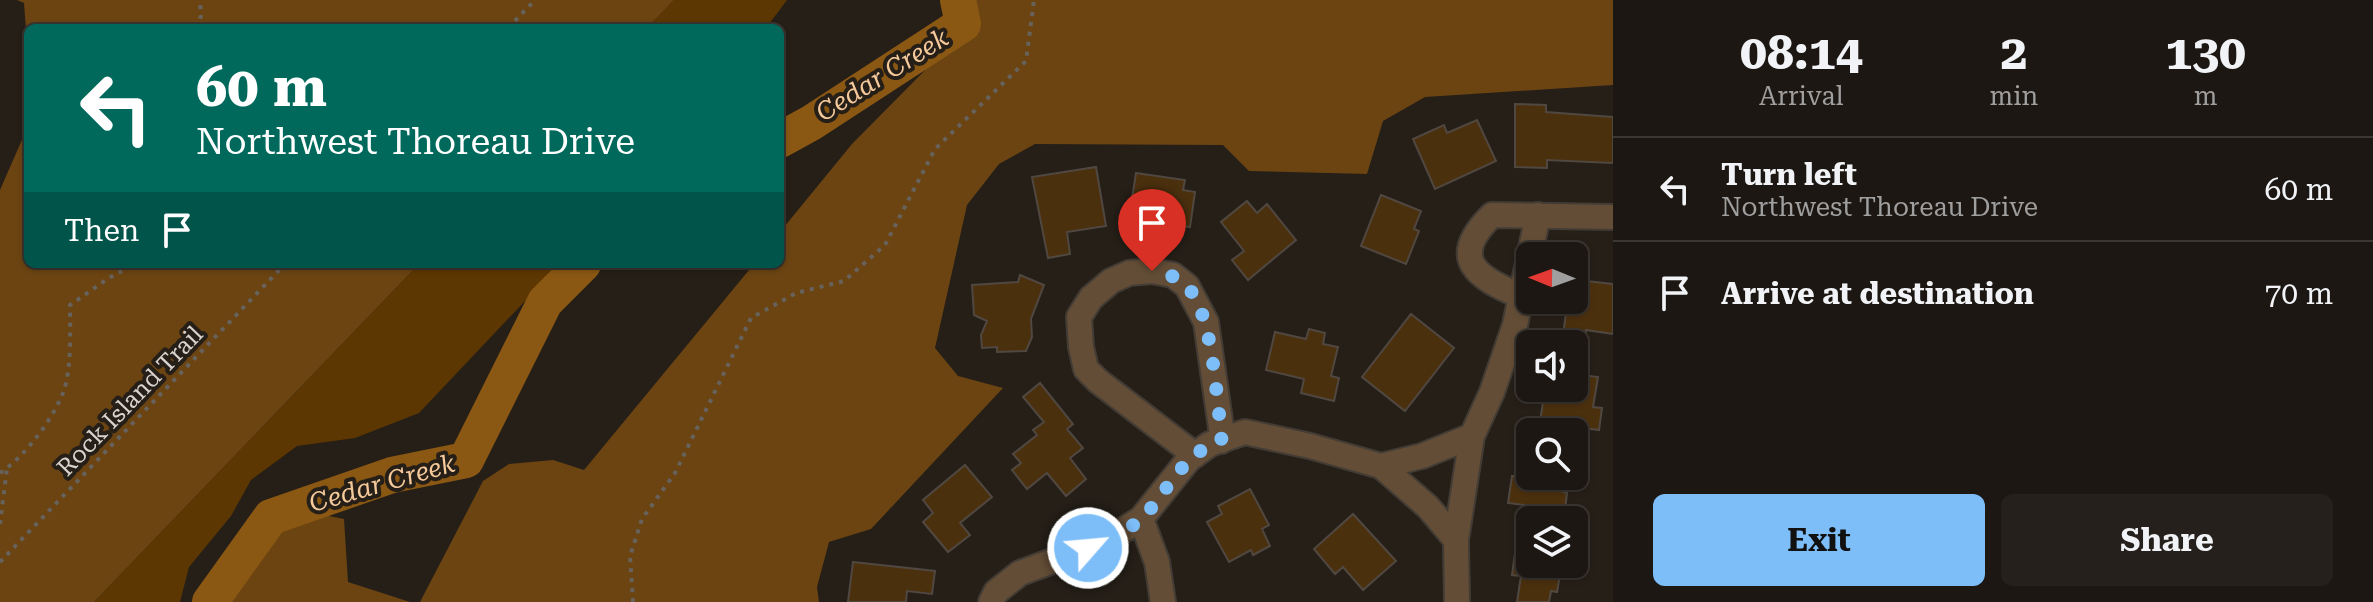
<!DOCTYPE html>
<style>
:root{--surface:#1c1712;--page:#25201b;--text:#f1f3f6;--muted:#a09f9f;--line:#3a3632;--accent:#7dbef9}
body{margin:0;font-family:"Roboto Serif",serif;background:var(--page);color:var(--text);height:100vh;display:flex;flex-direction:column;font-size:30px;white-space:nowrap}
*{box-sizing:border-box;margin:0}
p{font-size:26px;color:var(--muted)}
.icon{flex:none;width:44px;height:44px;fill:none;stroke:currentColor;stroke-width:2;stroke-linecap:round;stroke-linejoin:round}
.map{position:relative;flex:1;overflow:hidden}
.panel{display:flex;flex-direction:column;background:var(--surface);width:760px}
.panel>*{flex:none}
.top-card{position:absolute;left:24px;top:24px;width:760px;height:244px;border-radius:12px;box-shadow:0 2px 6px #0004,0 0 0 2px var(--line);background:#00695c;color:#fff;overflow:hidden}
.needle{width:52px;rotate:271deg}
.controls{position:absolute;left:1516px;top:242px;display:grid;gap:16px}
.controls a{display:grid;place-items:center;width:72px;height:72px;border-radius:12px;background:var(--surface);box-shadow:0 2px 6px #0004,0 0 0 2px var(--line);font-size:40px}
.pin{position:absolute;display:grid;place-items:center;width:68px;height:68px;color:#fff;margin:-82px -34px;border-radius:50% 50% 50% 0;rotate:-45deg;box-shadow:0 0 8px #0007}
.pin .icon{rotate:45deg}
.me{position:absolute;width:88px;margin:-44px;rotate:63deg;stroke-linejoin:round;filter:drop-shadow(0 0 6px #0008)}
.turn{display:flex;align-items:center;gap:28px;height:168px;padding:0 40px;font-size:36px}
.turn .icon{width:104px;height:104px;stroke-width:2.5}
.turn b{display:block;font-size:56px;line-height:68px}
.then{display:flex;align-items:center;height:76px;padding:0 40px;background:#0003;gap:16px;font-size:30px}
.eta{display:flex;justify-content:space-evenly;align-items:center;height:136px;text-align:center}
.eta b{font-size:48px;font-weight:700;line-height:56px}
.button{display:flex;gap:16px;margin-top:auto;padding:16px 40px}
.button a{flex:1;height:92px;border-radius:12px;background:var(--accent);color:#111;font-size:32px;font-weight:700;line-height:92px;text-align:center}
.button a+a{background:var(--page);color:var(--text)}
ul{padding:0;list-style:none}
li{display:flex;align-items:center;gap:24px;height:104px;padding:0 40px;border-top:2px solid var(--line)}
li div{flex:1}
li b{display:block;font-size:30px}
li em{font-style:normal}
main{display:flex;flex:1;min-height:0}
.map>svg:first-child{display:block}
</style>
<main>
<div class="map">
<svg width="1613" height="602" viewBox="0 0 1613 602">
<rect width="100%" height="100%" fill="#261f18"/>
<!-- green -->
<path fill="#5d3701" d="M674,0h113l-21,28h-119z
M419,264h141l-141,149 -64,25 -58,8 -46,34 -20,36 -42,51 -9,35h-86z"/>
<!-- forest -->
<path fill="#6b4412" d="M17,0h657l-27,28h-619v29l-4,-54z
M945,0h668v85l-188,12 -42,24 -16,53 -118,-3 -26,-26 -188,-1 -36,20 -32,41 -32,143 23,28 45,12 -132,141 -42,13 -12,45 2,15h-399l63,-121 26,-17 44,-4 31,10 170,-206h26v-32l72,-88 90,-91z
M28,126v138h391l-325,338h-94v-412z
M319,514l25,5 4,63 62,20h-186c26,-47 41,-74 95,-88z"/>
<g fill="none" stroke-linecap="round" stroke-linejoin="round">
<!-- river -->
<path stroke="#8b5813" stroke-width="36" d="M780,140l31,-17 152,-99 -5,-24
M210,602l61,-85 121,-42 74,-15 79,-158 38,-38"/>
</g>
<!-- building -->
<path fill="#4b300e" stroke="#504840" stroke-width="2" d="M1515,104l31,1v7l67,5v46l-66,-3v8l-32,-1z
M1477,120l19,41 -61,28 -22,-50 31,-14 3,8z
M1096,167l10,59 -39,6 3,22 -22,4 -16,-81z
M1136,173l49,7 -2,10 12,2 -5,35 -61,-9z
M1381,195l40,16 -7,18 5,2 -13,33 -45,-18z
M1247,201l10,12 10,-9 29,36 -48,40 -16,-20 12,-9 -23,-29z
M1020,275l24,10 -13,34 1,18 -6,14 -29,1v-5l-15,1 -1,-13 6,-14 -13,-6 -2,-30 46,-3z
M1578,280l35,4v50l-27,-4 -1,9 -22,-3 4,-31 7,1z
M1411,314l43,34 -49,63 -43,-34z
M1309,329l16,4 -2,11 15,3 -7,29 8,2 -5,23 -33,-8 3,-14 -38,-9 9,-38 31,7z
M1574,374l24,3 -5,30 9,1 -3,22 -59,-8 4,-27 9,1 1,-8h20z
M1040,383l33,41 -6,5 16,19 -13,10 16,21 -20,17 -19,-23 -20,16 -15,-19 9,-7 -8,-9 24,-19 -4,-5 11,-8 -21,-25z
M965,465l27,32 -32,26 10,12 -22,17 -25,-30 10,-9 -10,-13z
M1512,476h53l-2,16 4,1 -2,17 -57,-7z
M1250,489l19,36 -7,4 8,17 -17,9 -2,-5 -22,12 -22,-40 15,-8 -4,-8z
M1353,514l43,47 -33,29 -20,-23 -8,7 -21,-25z
M1516,546l14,3v15h32l-5,28 -6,-1 -2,11h-32l4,-26 -9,-1z
M853,562l82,9 -3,23 -25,-3 -1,11h-58z"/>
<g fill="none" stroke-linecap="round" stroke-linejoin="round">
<!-- minor casing -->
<g stroke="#423c35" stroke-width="28">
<path id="minor" d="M1521,296c-44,-18 -74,-37 -29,-81l121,2
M1195,455l-97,-74 -12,-12 -5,-22 -2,-30 12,-19 20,-17 18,-8 23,-2 21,4 14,11 19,36 16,113 -1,6
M1381,466l47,41 28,33
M1141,519l16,43 6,40
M991,602l5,-10 24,-19 84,-31 37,-23 48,-60 21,-15 35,-12 65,14 71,20 41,-10 50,-20
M1457,602l-1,-62 16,-104 20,-44 23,-67 23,-110"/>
</g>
<!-- path -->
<path stroke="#68625c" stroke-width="4" stroke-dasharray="4 6" stroke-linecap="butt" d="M196,28l5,-12 -1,-16
M508,28l27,-28
M0,473c25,-17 51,-51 63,-80 9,-24 7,-62 7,-88l39,-27 26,-14
M0,524l7,-56
M0,562l285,-298
M633,602l-3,-46 12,-37 33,-46 76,-155 45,-25 48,-12 41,-36 50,-96 91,-88 8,-61"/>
<!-- minor -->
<use href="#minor" stroke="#634d36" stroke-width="24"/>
</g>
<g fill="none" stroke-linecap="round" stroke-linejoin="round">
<!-- route -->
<path stroke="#7dbef9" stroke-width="14" stroke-dasharray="0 25.2" d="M1088,548c17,-7 40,-17 54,-30 27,-27 40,-65 79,-77l1,-6c-7,-40 -8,-121 -36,-150 -10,-10 -21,-11 -34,-14"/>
</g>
<g text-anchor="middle" stroke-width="8" stroke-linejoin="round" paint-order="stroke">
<!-- street labels -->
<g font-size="24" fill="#d8d3ce" stroke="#261f18">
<text transform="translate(130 401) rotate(-46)" y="8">Rock Island Trail</text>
</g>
<!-- water labels -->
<g font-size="26" font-style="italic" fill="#f6c99a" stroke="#261f18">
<text transform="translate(882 75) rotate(-32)" y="9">Cedar Creek</text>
<text transform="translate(382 483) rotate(-16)" y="9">Cedar Creek</text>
</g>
</g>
</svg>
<div class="controls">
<a><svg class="needle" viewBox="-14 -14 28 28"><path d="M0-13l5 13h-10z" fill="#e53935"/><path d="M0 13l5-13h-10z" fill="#a09f9f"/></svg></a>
<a><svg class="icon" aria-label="sound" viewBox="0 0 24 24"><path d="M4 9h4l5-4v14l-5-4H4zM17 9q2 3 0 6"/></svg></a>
<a><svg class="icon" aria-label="search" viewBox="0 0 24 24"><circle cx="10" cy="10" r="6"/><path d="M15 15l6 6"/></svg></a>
<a><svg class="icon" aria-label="layers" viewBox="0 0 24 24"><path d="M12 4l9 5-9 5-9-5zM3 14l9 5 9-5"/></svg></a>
</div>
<div class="pin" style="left:1152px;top:271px;background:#d93025"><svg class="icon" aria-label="arrive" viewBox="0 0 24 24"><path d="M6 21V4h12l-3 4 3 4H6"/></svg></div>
<svg class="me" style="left:1088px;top:548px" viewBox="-20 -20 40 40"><circle r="17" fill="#7dbef9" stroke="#fff" stroke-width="3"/><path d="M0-11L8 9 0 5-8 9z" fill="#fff"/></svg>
<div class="top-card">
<div class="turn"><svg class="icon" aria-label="left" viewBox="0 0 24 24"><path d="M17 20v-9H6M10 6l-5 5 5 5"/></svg><div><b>60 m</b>Northwest Thoreau Drive</div></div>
<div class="then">Then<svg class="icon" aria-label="arrive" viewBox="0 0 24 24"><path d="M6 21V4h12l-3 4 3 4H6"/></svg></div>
</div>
</div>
<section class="panel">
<div class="eta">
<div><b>08:14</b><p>Arrival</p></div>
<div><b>2</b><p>min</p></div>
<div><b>130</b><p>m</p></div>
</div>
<ul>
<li><svg class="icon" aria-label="left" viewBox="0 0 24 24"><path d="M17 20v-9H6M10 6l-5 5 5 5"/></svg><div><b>Turn left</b><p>Northwest Thoreau Drive</p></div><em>60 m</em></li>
<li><svg class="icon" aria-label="arrive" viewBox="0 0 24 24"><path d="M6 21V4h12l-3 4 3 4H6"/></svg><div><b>Arrive at destination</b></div><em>70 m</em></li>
</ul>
<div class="button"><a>Exit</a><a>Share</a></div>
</section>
</main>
